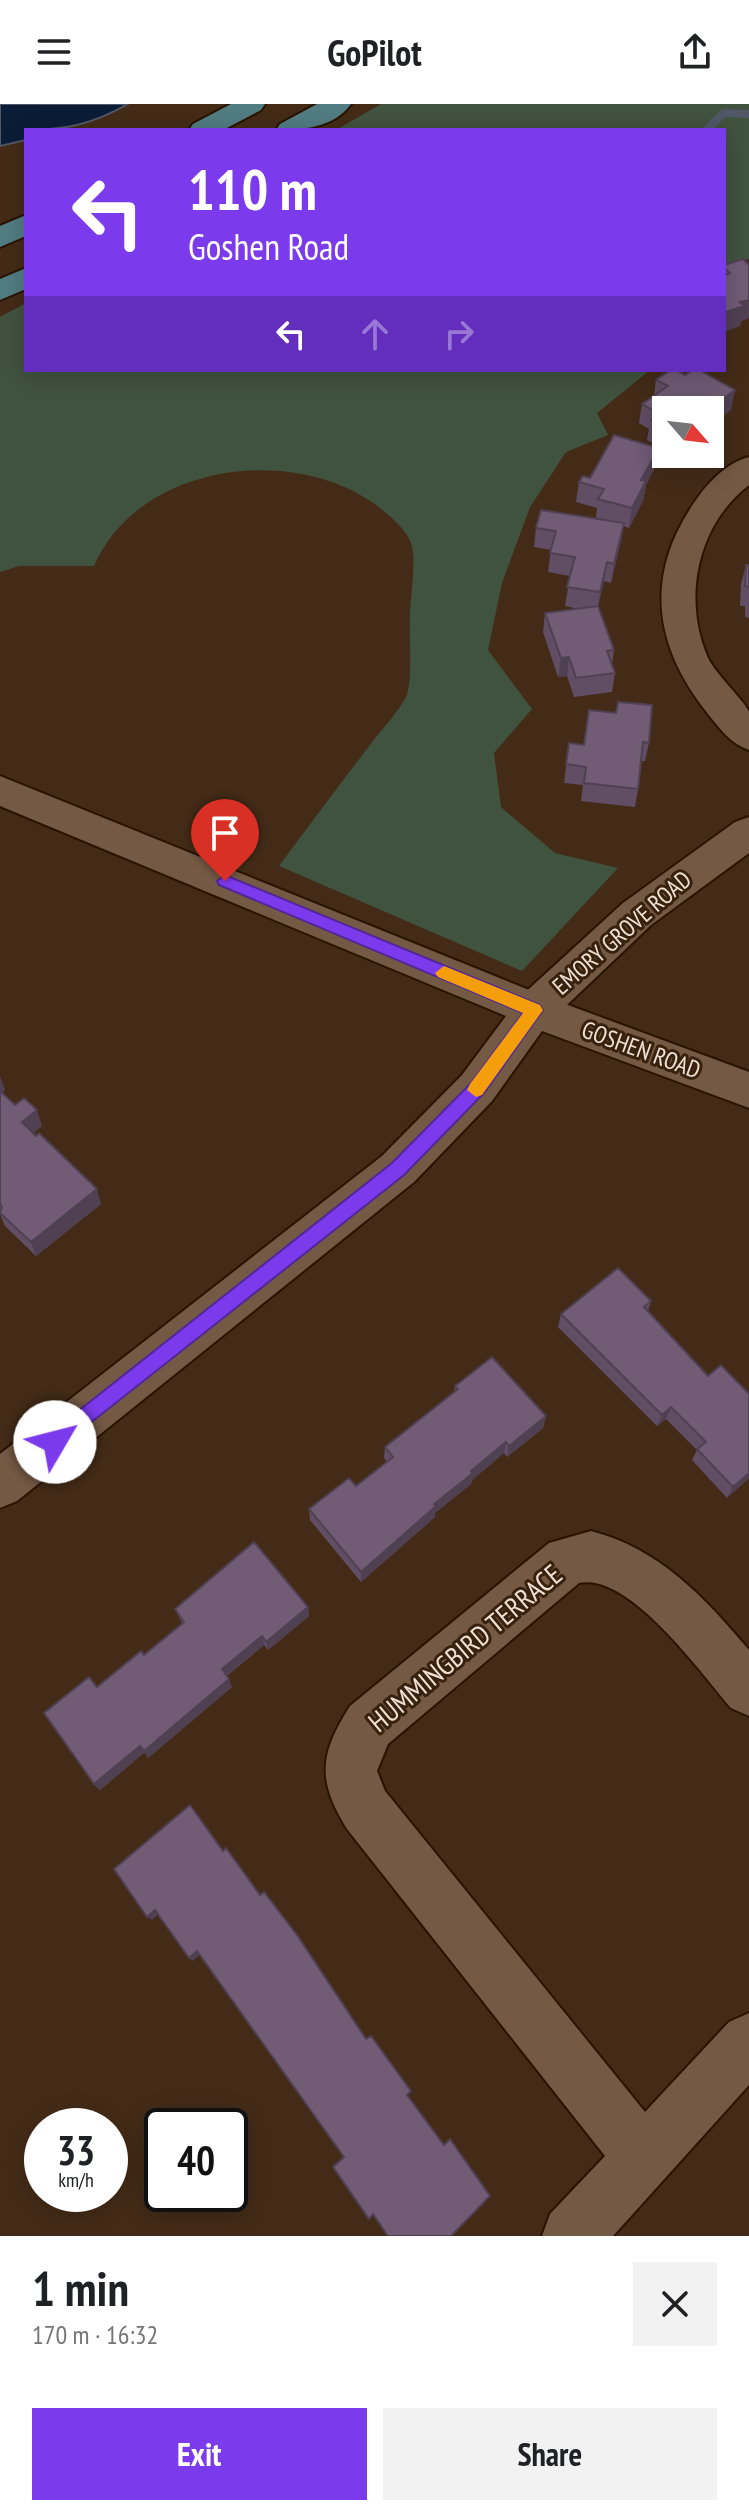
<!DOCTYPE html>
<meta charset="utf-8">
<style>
:root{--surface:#fff;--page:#f2f2f2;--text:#202124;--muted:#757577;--accent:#7c3aed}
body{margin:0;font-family:"PT Sans Narrow",sans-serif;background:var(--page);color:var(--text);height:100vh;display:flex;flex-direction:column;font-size:30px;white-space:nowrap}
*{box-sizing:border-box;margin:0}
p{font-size:26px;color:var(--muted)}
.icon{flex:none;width:44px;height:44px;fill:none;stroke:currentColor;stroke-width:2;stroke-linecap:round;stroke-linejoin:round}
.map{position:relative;height:2132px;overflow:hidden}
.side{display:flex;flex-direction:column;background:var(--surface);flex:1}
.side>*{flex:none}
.hud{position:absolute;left:24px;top:24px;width:702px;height:244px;border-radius:0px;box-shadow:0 4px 20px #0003;background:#7c3aed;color:#fff;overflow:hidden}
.needle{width:52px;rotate:118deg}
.controls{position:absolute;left:652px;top:292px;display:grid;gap:16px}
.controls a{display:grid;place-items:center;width:72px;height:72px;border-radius:0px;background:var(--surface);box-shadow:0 4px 20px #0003;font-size:40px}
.speed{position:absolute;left:24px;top:2004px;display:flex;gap:16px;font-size:40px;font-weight:700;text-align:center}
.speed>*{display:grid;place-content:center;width:104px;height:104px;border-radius:50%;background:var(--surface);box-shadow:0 4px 20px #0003;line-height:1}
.speed small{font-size:20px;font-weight:400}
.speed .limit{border:4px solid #111;border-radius:12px;background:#fff;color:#111}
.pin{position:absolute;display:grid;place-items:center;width:68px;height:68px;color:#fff;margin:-82px -34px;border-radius:50% 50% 50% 0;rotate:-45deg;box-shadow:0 0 8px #0007}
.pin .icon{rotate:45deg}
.me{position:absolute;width:88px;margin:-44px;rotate:53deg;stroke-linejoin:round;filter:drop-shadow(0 0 6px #0008)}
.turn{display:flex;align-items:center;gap:28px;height:168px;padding:0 32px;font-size:36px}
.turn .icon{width:104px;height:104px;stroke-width:2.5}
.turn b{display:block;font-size:56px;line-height:68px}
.lanes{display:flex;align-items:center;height:76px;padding:0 32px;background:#0003;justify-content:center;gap:40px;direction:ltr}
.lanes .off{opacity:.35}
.round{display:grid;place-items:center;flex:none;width:84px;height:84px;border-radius:0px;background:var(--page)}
.overview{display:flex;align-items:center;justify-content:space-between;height:136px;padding:0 32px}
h1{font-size:48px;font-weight:700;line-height:60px}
.cta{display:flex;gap:16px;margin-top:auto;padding:16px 32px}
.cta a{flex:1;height:92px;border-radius:0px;background:var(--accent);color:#fff;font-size:32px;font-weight:700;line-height:92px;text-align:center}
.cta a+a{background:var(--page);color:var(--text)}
header{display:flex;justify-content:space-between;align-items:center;height:104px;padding:0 32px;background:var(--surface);font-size:36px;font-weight:700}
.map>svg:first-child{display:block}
</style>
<header><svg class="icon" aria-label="menu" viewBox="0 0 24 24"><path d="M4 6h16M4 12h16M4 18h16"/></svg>GoPilot<svg class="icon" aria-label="share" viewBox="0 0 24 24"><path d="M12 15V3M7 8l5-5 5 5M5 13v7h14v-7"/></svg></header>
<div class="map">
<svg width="749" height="2132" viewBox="0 0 749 2132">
<rect width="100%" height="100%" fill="#432b17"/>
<!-- green -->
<path fill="#40533e" d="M381,0h368v155l-25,6v-135h-388z
M26,199v67h624l-53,43 11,22 -42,17 -36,55 -28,76 -14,67 44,59 -38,44 7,54 54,46 63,15 -96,103 -243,-105c30,-40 60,-81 91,-121 11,-15 27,-31 36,-48 7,-15 3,-60 4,-79 0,-16 6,-58 2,-72 -4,-16 -23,-31 -36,-41 -84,-62 -238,-41 -282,61h-75l-19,6v-255z"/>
<!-- water -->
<path fill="#0b1c37" stroke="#505766" stroke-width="2" d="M0,0h128c-35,20 -62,26 -102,26v10l-26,6z"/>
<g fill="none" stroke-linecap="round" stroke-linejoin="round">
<!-- stream -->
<path stroke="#505766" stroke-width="8" d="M706,26l18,-17 25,1"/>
<!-- street casing -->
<g stroke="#291301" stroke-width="4">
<path id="street" d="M749,353v28c-52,40 -67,114 -41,173 9,18 36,42 41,54 0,10 0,27 0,38 -18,-6 -29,-21 -41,-36 -52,-65 -64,-133 -18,-205 14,-22 33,-45 59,-52z
M749,713v36l-98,72 -102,97 -15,5 -15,-5 -6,-12 6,-12 104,-95 112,-81z
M591,1427c69,18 113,66 158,119v66l-18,-8c-30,-35 -102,-136 -152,-125l-191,161 -11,27 8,20 260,321 84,-90 20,-9v72l-136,151h-71l8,-22 55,-58 -258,-327c-30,-49 -28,-74 3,-123l199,-163z"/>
</g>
<!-- secondary casing -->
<g stroke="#291301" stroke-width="4">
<path id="secondary" d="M0,672l549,222 200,74v36l-207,-77 -50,70 -78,81 -397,319 -17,7v-54l382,-298 80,-81 44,-59 -506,-210z"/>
</g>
<!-- primary casing -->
<g stroke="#291301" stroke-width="4">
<path id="primary" d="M231,0h34l-4,6 -38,20h-34l4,-6z
M317,0h34c-17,24 -49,26 -75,26l4,-6z
M26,111v21l-26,11v-21z
M26,164v21l-26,11v-21z"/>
</g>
<!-- street -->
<use href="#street" fill="#745944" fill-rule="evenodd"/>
<!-- secondary -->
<use href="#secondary" fill="#745944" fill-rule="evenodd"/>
<!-- primary -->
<use href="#primary" fill="#517c82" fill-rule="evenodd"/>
</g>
<!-- wall -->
<path fill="#614e65" d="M724,161h25v53l-8,3 -1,5 -16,6z
M656,276l75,30 -21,15v-15h-44v41l-19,-11 2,-11 -10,-6 3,-19 12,-8z
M659,344l-4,19 -9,18 -3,16 -14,27 -6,-2 -12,57 -7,-2 -6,25 16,44 -2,14 3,9 -3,19 -38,5 -7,-21 -9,1 -15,-45 2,-19 33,-4 -13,-3 5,-30 -22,-4 3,-22 -17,-3 2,-19 60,-10 1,-10 -21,-6 3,-20z
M746,461h3v53l-4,-1v-11h-5l1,-22z
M618,598l31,41 -4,18h-4l-3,28 -3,18 -54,-6 2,-16 -19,-2 5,-40 15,2 32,-32z
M0,973l5,13 -4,2 14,13 27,21 -9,7 68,71 -65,52 -31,-30 -5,-12z
M651,1197l-3,10 101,167 -22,20 -35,-38 5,-10 -31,-31 -9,7 -99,-99 3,-13z
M455,1282l91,30 -3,12 -36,29 -3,-4 -32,27 -1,4 -36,29v4l-74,65 -51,-62 -1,-11 47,-23 31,-24 -3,-4 1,-11 69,-54z
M308,1503l1,9 -41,34 -4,-5 -37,31 5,11 -84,71 -3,-6 -45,38 -6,-6 3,-97 47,-32 38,-32 -7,-14z"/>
<!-- shaded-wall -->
<path fill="#4f4052" d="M749,196v18l-8,3 -1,5 -16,6 2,-20 14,-10z
M735,286l-4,20 -21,15v-15h-3z
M659,344l-4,19 -9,18 -3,16 -14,27 3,-20 9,-28z
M624,419l-3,19 -10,41 3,-19z
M607,458l-3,19 -7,31 3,-20z
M569,553l-2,19 -9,1 3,-19z
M0,973l5,13 -5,3z
M37,1006l5,16 -15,12 -5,-16z
M97,1085l4,15 -65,52 -5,-14z
M671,1303l-5,12 -9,7 5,-11z
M546,1312l-3,12 -36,29 2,-11z
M506,1338l-2,11 -32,27 -1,4 -36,29v4l-74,65v-10l110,-101z
M749,1369v5l-22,20 6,-11z
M308,1503l1,9 -41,34 -2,-8z
M262,1532l2,9 -39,32 -3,-8z
M229,1575l3,8 -84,71 -4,-7z
M140,1642l5,6 -45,38 -6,-6z
M155,1806l5,3 -8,7 -5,-3z
M197,1847l3,3 -7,7 -4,-3z"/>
<!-- building -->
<path fill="#715b75" stroke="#4f4052" stroke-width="2" d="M743,155l6,6v35l-9,2 4,4 -18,6 -2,-2v-35l6,-2 -6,-5v-3z
M671,266h5l9,5 8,-5h6l36,20 -28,20h-41v19l-15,-9 8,-6 -17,-10 26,-18 -12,-6z
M614,331l45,13 -18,32 5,1 -14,27 -34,-9 6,-10 -25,-7 4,-6 7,2z
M541,406l83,13 -10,41 -7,-2 -7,30 -33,-5 8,-30 -25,-4 6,-22 -20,-3z
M746,461h3v22l-4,-1z
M598,502l16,44 -7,1 8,22 -39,5 -7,-21 -8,1 -16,-45z
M618,598l34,3 -3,38 -6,-1 -5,47 -54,-6 2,-16 -20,-3 3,-21 15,2 5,-35 27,3z
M0,987l15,14 9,-7 13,12 -15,12 14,14 3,-3 58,56 -66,53 -31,-29 2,-6 -2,-3z
M618,1164l33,33 -7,6 64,69 13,-11 28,29v79l-16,14 -36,-38 9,-7 -35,-35 -9,8 -101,-101z
M492,1253l54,59 -37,30 -3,-4 -35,29 2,2 -39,31 2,2 -75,66 -52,-63 40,-31 7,8 37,-29 -8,-10 73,-58 -3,-3z
M254,1438l54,65 -42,35 -4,-6 -40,33 7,10 -85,72 -4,-5 -46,38 -50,-71 45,-36 8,10 44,-36 3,4 40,-33 -9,-13z
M190,1701l33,46 3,-3 34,47 4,-3 33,43 69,104 5,-3 40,55 -4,4 37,50 6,-6 40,57 -39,40h-63l-15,-22 -4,5 -36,-52 11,-10 -147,-206 -8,7 -34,-48 -8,7 -33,-48z"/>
<!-- route -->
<path fill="#7c3aed" stroke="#51269a" stroke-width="2" d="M225,771l315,130 3,5 -59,83 -80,82 -349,276 -7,-2 -3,-7 3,-7 344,-272 79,-80 52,-70 -304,-128 -2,-4z"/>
<!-- slow -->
<path fill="#f59e0b" d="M444,862l96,39 3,5 -61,85 -6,2 -9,-7 3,-6 53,-71 -85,-36 -3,-4z"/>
<g text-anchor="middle" stroke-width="6" stroke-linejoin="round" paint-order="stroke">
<!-- street labels -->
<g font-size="24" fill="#f0e0d4" stroke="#38210d">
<text transform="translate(622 829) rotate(-41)" y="8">EMORY GROVE ROAD</text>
<text transform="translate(641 946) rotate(20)" y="8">GOSHEN ROAD</text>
</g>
<!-- near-street labels -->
<g font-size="28" fill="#f0e0d4" stroke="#38210d">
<text transform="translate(465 1544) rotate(-40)" y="10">HUMMINGBIRD TERRACE</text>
</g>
</g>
</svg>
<div class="controls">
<a><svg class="needle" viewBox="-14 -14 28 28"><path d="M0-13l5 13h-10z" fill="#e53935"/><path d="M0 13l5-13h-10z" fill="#757577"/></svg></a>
</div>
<div class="speed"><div>33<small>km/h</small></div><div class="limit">40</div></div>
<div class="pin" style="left:225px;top:777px;background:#d93025"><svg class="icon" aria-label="arrive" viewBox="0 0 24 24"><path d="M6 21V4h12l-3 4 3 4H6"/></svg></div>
<svg class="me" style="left:55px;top:1338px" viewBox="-20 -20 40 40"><circle r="19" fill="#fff"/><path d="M0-13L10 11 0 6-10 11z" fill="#7c3aed"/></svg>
<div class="hud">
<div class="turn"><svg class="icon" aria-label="left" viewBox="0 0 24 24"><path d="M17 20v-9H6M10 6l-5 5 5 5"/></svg><div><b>110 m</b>Goshen Road</div></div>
<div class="lanes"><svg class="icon" aria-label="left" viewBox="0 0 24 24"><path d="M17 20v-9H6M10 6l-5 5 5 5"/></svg><svg class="icon off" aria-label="ahead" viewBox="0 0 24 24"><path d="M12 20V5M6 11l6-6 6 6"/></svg><svg class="icon off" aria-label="right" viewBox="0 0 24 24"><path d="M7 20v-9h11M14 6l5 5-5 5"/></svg></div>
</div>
</div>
<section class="side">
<div class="overview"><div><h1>1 min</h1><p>170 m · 16:32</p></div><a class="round"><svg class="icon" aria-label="close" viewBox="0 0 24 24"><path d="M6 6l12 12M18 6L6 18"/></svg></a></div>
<div class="cta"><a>Exit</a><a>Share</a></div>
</section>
